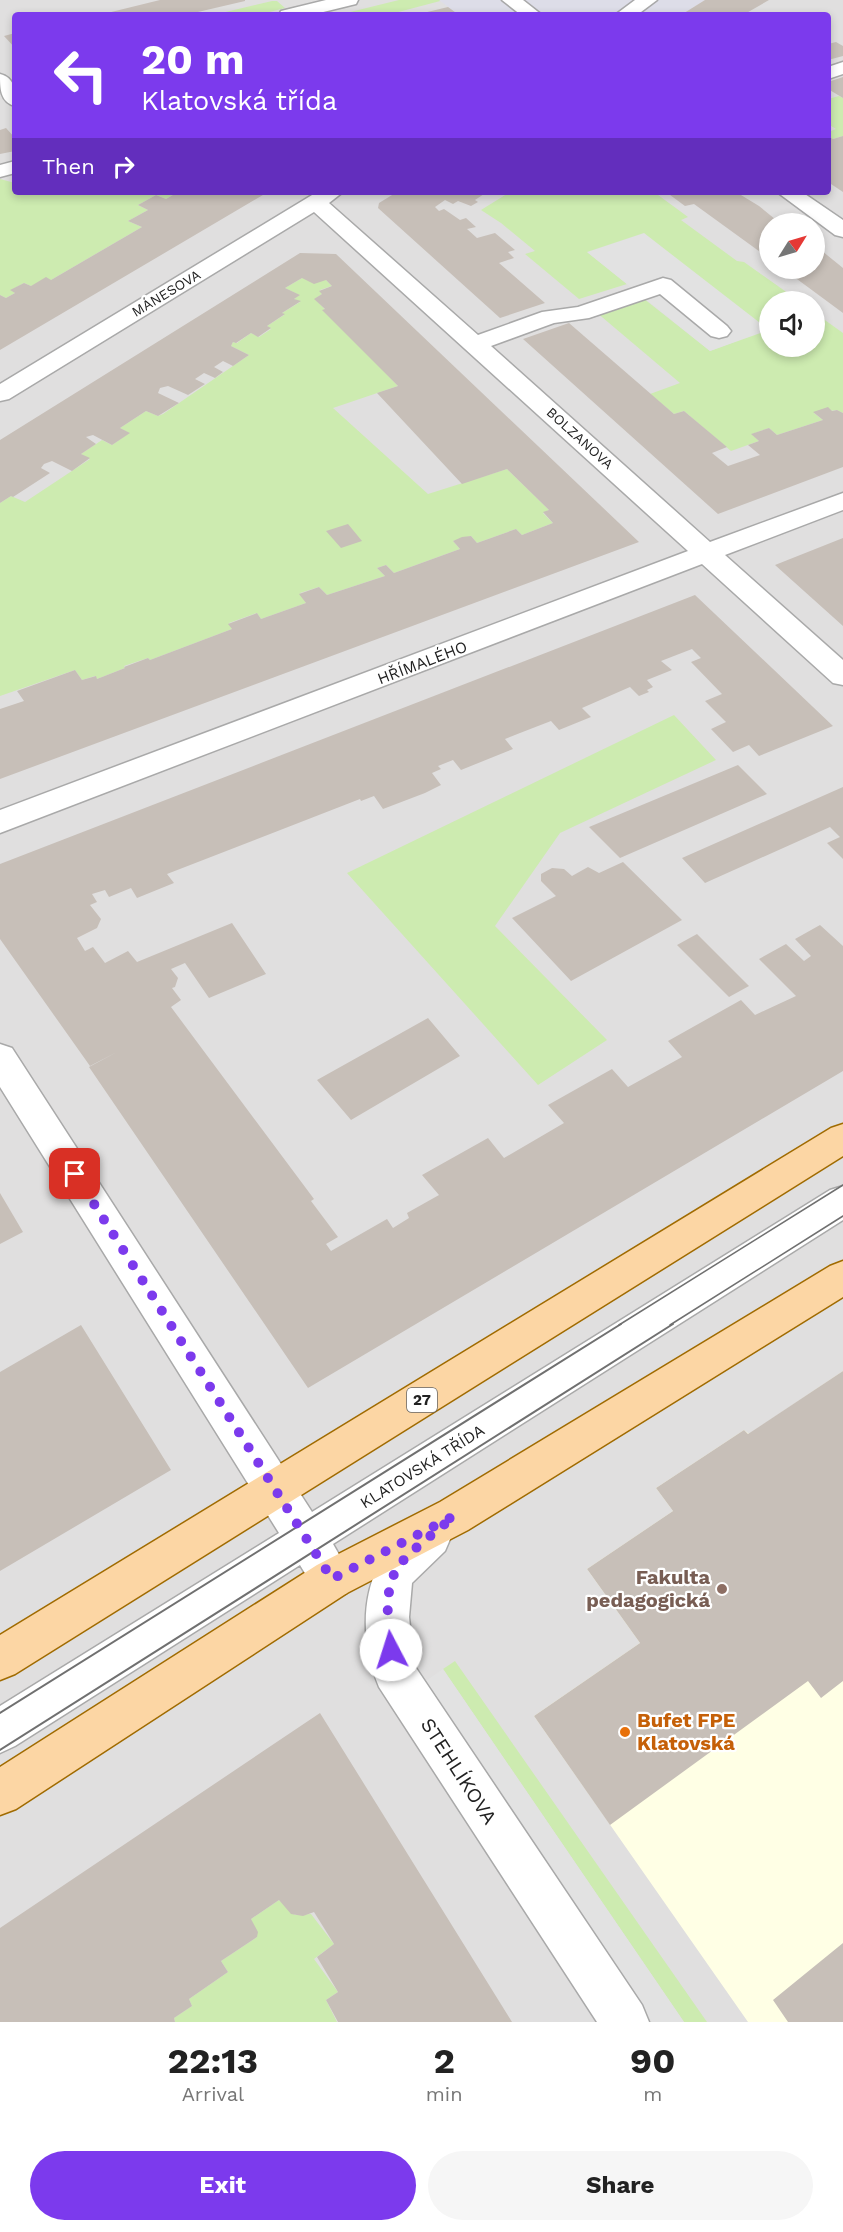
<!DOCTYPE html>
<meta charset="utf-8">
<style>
:root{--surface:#fff;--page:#f6f6f6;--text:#222;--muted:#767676;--accent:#7c3aed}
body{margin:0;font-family:"Work Sans",sans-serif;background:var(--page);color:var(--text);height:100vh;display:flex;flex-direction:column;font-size:22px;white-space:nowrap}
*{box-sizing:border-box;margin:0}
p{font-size:20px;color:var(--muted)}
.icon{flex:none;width:33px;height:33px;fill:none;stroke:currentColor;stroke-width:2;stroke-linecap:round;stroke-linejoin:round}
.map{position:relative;height:2022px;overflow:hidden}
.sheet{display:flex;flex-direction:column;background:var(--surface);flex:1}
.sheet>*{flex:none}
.top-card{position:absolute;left:12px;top:12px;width:819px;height:183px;border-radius:6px;box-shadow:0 3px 9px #0003;background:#7c3aed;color:#fff;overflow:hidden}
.needle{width:39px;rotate:53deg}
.controls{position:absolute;left:759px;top:213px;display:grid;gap:12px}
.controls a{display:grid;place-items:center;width:66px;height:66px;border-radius:50%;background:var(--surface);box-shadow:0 3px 9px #0003;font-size:30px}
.pin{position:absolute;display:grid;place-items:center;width:51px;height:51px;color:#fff;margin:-26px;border-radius:12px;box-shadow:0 3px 9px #0006}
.me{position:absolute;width:66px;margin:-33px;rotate:355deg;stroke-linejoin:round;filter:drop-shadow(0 0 4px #0008)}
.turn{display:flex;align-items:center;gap:21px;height:126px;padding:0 30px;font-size:27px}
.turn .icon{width:78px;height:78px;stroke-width:2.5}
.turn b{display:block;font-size:42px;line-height:51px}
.then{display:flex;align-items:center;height:57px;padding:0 30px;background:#0003;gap:12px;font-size:22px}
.eta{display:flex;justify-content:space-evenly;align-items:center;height:102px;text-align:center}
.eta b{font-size:36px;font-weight:700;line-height:42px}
.button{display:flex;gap:12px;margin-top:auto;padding:12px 30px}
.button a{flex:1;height:69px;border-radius:36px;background:var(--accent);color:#fff;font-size:24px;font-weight:700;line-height:69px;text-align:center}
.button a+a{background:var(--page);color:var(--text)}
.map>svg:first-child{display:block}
</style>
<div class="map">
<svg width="843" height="2022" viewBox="0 0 843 2022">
<rect width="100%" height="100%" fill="#f2efe9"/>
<!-- residential -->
<path fill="#e0dfdf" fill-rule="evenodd" d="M0,0h843v2022h-843zM15,15h813v177h-813zM770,224h44v44h-44zM770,302h44v44h-44z"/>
<!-- education -->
<path fill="#ffffe5" d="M843,1371v651h-95l-214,-306 106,-73 -53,-74 86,-58 -17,-23 88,-58 5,4z"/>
<!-- grass -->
<path fill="#cdebb0" d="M399,0h45l-57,15h-49z
M272,1h5l8,7 -27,7h-45z
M839,96l4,2v38l-10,3 -5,-3v-4l8,-3 -8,-5v-25z
M0,179l15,4v9h163l-12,7 -10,-4 -18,10 10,5 -20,11 14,6 -91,53 -20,6 -7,-3 -13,7 4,3 -9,5 -6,-3z
M510,192h144l34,25 -7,3 56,41 7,1 55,39 -29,1v44h44l1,-33 28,20v80l-6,-3 -23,3 9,7 -46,15 -8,-7 -17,6 7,7 -28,10 -47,-40 -10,3 -24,-20 30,-11 -84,-71 47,-14 67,53 59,-22 -182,-77 40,32 -48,15 -54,-45 10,-3 -34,-28 -20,-13z
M302,278l24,2 6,6 -12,4 2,4 -7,5 83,87 -65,22 95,86 79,-25 42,41 -6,3 10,10 -31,12 -6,-6 -39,14 -6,-7 -18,5 7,8 -66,24 -8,-8 -9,3 8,8 -58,19 -8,-8 -19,6 6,10 -45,16 -4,-6 -28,10 3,6 -82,31 -2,-2 -24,8 1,2 -28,11 -2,-3 -13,4 -7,-10 -75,26v-193l11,-7 14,6 65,-43 -9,-5 21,-14 10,5 17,-12 -9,-5 26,-17 12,5 5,-2 86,-59 -18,-9 2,-4 4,1 14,-10 8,4 12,-8 -4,-3 17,-11 -2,-2 18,-11 -6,-3 5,-4 -14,-7z
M674,715l42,45 -156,73 -65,93 112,114 -69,45 -191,-212z
M455,1661l252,361h-23l-241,-353z
M279,1900l16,15 16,-1 23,30 -20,15 24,33 -12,8 11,22h-162l-1,-4 18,-12 -3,-7 39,-27 -7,-11 36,-24 -6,-18z"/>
<!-- parking -->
<path fill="#e2e2e2" d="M644,233l125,97 -59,21 -123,-99z
M443,1669l241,353h-32l-229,-339z"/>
<!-- plaza -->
<path fill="#dddde8" d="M439,0h266l-24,15h-222z"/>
<!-- building -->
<path fill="#c7bfb8" d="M160,0h85v1l-60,14h-86z
M705,0h64l-26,15h-62z
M448,7l11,8h-40v-1z
M15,33v15l-11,-12z
M836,42l7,4v10l-15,4v-16z
M843,77v21l-15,-9v-7z
M6,128l9,10v13l-15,3v-24z
M828,136l5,3 10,-3v56l-15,-10z
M178,192h90l-268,158v-55l6,3 9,-5 -5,-3 14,-7 7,3 15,-9 5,3 91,-53 -14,-6 20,-11 -10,-5 18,-10 10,4z
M397,192h90l-12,8 3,2 -7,4 -13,-5 -5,3 -8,-4 -10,7 4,4 5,-2 16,11 6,-2 10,9 -9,2 10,9 18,-5 20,17 -7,2 6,6 -15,5 46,40 -45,15 -122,-110 1,-5z
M666,192h70l23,14 22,18h-11v35l-76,-55 -9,2z
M814,248l8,3 21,17v45l-61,-45h32z
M300,253l36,1 303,288 -639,237v-70l24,-8 -7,-10 58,-21 7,10 14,-4 1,3 28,-11 -1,-1 24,-9 2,2 82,-31 -4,-5 29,-11 4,6 45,-16 -7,-9 20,-7 8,8 58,-19 -8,-8 9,-3 8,8 66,-24 -7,-8 9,-4 9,-1 6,7 39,-14 6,6 31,-12 -10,-11 6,-2 -42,-41 -45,15 -85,-91 21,-7 -76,-76 3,-1 -11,-10 8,-5 -3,-3 13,-5 -6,-6 -12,4 -12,-6 -17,10 15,7 -6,4 7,2 -19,12 3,1 -18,12 4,2 -13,9 -7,-4 -15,10 -3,-1 -2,4 18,9 -16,11 -10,-5 -9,6 9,5 -8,6 -11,-5 -9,6 10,5 -17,11 -20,-9 -8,2 -2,5 21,10 -21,13 -12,-5 -26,17 10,5 -18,12 -19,-10 -7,2 10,7 -15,10 9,4 -18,13 -20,-10 -8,3 -3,4 9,5 -37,24 -2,-1 -11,7v-63z
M569,323l105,91 10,-3 43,36 -15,6 16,13 32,-11 -12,-10 11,-4 -8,-7 18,-6 8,7 46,-15 -10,-8 15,-5 4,4 5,-1 6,3v54l-125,47 -195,-175z
M348,524l14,17 -21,7 -15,-17z
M843,538v88l-68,-61z
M695,595l138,131 -74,30 -10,-11 -16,7 -22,-23 15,-7 -21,-21 17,-7 -31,-32 10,-4 -9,-9 -31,12 11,9 -25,10 6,7 -6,3 2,2 -10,4 -9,-9 -48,21 9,9 -32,13 -8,-9 -31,12 -15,6 8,10 -52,21 -8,-10 -15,6 3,3 -9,4 9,12 -16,8 -42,16 -9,-13 -13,5 -1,-2 -193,75 7,9 -37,15 -6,-10 -22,9 -4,-7 -13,4 5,8 -7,3 11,14 -4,9 -20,10 8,13 8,-4 12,16 23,-12 9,11 95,-39 34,51 -57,24 -24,-35 -14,6 7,9 -3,9 -3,1 9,12 -10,7 143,192 -3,2 27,36 -12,7 5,7 56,-32 6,9 16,-10 -2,-5 32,-18 -17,-20 66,-37 16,20 60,-35 -16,-18 64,-36 16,18 54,-30 -14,-16 73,-41 14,15 41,-19 -37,-37 27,-15 18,17 7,-5 -16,-17 25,-14 23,21v125l-535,317 -219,-321 28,-15 -27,14 -90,-127v-75z
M738,765l29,29 -147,64 -31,-31z
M843,787v72l-16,-16 13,-6 -10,-10 -125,56 -23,-25z
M623,862l59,58 -111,61 -59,-63 44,-22 -15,-15v-7l11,-6 12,1 8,7 16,-9 11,6z
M697,934l52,52 -20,11 -52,-52z
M428,1018l32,38 -109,64 -34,-40z
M0,1193l23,39 -23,12z
M81,1325l90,145 -171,101v-199z
M843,1371v310l-22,17 -13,-17 -198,144 -76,-109 106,-73 -53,-74 86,-58 -17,-23 88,-58 4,4z
M320,1713l192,309h-174l-12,-22 12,-8 -21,-35 17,-13 -20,-32 -11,4 -12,-2 -12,-14 -28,19 7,13 -1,5 -36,24 7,11 -39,27 3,7 -18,12 1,4h-175v-94z
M843,1943v79h-55l-15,-22z"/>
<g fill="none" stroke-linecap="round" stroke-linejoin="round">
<!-- minor casing -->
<g stroke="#a9a9a9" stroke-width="3">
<path id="minor" d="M326,0h32l-2,4 -45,11h-32l2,-4z
M502,0h21l19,15h-21z
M635,0h22l-20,15h-22z
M843,62v12l-15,5v-12z
M0,74c16,4 15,18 15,32 -15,-4 -15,-18 -15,-32z
M15,161v12l-15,4v-12z
M317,192h26l-14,11 149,132 64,-23 36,-5 85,-29 8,2 56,46 4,5 -4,5 -8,2 -8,-2 -51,-42 -71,24 -35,5 -63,23 219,196 133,-49v17l-118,45 118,105v25l-10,-2 -131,-119 -702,269v-23l688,-259 -374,-339 -305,187 -9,2v-17z
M777,192h25l41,28v17l-8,-2z
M0,1044l12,4 300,464 518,-322 13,-4v34l-510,324 20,35 -6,14 -15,6 -15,-6 -17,-28 -285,181 -15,7v-47l279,-173 -279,-446z
M431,1517l14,6 6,14 -6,14 -33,32 -3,34 5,48 228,340 7,17h-52l-218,-335c-26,-62 -16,-142 52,-170z"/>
</g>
<!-- major casing -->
<g stroke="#a06b00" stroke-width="3">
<path id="major" d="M843,1124v32l-828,518 -15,6v-45l831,-507z
M843,1261v36l-375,233 -121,63 -331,216 -16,6v-48l317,-202 123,-63 390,-236z"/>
</g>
<!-- minor -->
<use href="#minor" fill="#fff" fill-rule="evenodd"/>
<!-- major -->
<use href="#major" fill="#fcd6a4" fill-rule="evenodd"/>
<!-- tram-far1 -->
<path stroke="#707070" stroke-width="1.5" d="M619,1325l224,-140
M670,1325l173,-109"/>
<!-- tram -->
<path stroke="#707070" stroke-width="2" d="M0,1713l621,-389
M0,1750l673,-426"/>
</g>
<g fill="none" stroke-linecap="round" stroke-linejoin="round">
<!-- route -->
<path stroke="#7c3aed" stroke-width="10" stroke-dasharray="0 18" d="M75,1174l257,405 122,-63c-14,13 -46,36 -56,51 -15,23 -10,57 -7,83"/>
</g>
<!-- markers -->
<circle fill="#8d6e63" stroke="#fff" stroke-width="2" cx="722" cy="1589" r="6"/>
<circle fill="#e8710a" stroke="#fff" stroke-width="2" cx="625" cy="1732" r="6"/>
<g text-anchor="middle" stroke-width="4.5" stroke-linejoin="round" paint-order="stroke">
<!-- far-street labels -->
<g font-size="14" fill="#222" stroke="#fff">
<text transform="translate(166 293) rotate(-31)" y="5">MÁNESOVA</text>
<text transform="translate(580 438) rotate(42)" y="5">BOLZANOVA</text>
</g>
<!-- shield labels -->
<rect fill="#fff" stroke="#646464" stroke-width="1.5" x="407" y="1388" width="30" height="24" rx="4.5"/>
<g font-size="15" font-weight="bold" fill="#222">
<text x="422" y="1405">27</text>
</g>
<!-- street labels -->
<g font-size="16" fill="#222" stroke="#fff">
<text transform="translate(422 662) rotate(-21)" y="6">HŘÍMALÉHO</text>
<text transform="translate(422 1466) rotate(-32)" y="6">KLATOVSKÁ TŘÍDA</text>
</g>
<!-- near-education labels -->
<g font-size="20" font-weight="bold" fill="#785e54" stroke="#fff" text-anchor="end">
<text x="710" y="1584">Fakulta<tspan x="710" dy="23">pedagogická</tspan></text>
</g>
<!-- near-food labels -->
<g font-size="20" font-weight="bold" fill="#c56008" stroke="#fff" text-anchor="start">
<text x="637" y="1727">Bufet FPE<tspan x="637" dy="23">Klatovská</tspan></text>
</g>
<!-- near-street labels -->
<g font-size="20" fill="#222" stroke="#fff">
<text transform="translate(459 1771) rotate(57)" y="7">STEHLÍKOVA</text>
</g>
</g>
</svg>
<div class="controls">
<a><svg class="needle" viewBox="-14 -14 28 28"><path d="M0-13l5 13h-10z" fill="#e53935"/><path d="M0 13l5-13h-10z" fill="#767676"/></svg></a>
<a><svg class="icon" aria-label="sound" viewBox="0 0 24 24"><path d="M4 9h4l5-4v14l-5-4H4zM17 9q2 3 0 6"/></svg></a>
</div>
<div class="pin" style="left:75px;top:1174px;background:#d93025"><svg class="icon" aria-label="arrive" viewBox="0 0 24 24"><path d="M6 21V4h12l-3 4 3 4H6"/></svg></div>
<svg class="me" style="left:391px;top:1650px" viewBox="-20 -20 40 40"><circle r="19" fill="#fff"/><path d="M0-13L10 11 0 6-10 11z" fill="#7c3aed"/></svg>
<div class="top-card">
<div class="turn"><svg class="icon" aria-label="left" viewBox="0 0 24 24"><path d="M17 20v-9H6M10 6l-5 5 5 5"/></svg><div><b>20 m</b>Klatovská třída</div></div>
<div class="then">Then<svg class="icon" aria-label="right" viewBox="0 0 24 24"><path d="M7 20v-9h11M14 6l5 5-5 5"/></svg></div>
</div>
</div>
<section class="sheet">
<div class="eta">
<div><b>22:13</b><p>Arrival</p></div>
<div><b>2</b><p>min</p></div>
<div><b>90</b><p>m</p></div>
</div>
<div class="button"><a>Exit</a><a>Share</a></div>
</section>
